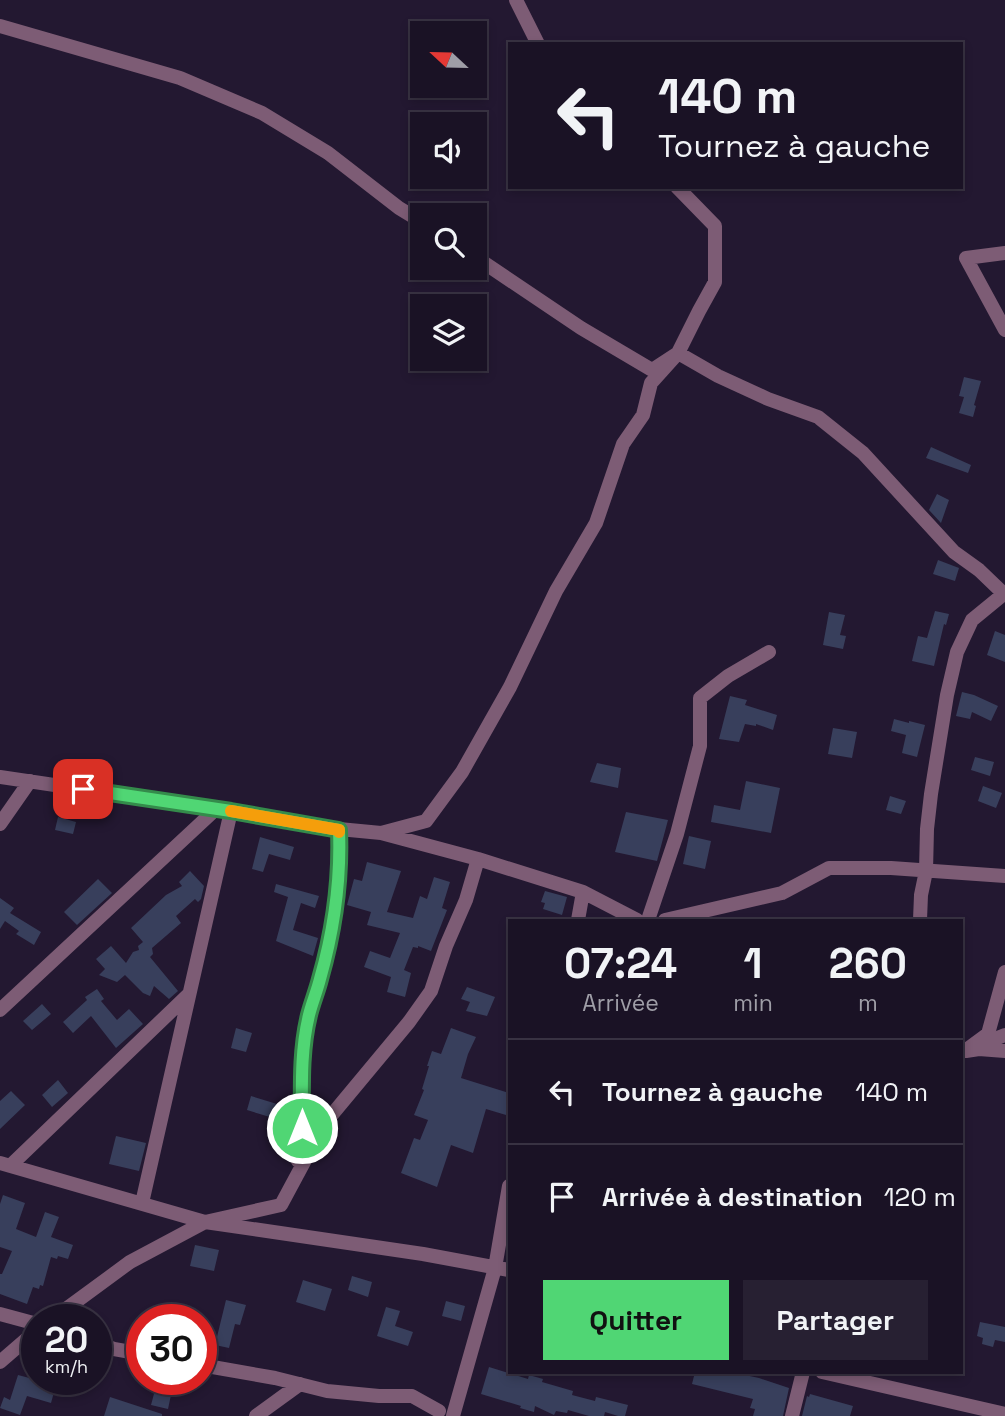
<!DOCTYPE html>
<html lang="fr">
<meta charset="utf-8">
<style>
:root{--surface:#1a1225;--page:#272032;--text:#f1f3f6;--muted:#9f9ea7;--line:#383242;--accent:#50d674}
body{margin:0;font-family:"Space Grotesk",sans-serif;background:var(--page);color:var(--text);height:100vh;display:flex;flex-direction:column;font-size:26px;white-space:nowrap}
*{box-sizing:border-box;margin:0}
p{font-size:23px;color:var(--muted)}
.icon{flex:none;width:38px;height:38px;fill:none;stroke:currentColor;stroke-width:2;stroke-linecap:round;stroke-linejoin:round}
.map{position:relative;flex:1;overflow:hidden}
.panel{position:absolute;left:508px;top:919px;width:455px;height:455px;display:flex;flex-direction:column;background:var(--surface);border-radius:0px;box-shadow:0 4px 10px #0003,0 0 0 2px var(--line)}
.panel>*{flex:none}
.banner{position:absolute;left:508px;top:42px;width:455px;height:147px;border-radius:0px;box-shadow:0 4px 10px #0003,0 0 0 2px var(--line);background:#1a1225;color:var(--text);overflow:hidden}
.needle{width:46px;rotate:292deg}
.buttons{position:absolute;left:410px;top:21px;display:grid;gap:14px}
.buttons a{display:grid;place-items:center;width:77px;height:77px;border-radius:0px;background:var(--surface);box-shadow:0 4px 10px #0003,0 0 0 2px var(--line);font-size:35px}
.speed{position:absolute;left:21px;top:1304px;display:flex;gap:14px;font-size:35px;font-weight:700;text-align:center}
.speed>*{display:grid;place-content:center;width:91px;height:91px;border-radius:50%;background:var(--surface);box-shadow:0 4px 10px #0003,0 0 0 2px var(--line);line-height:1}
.speed small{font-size:18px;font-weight:400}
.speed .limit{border:10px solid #d22;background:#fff;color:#111}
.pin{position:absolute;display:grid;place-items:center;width:60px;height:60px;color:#fff;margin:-30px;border-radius:14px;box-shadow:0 4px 10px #0006}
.me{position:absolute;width:77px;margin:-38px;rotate:0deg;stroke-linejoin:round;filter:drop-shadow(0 0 5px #0008)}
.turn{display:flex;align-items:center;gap:24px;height:147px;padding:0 35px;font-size:32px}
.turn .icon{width:91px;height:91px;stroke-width:2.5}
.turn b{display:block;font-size:49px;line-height:60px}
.eta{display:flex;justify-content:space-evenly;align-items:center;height:119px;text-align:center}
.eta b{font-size:42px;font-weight:700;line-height:49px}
.button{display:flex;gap:14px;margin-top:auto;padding:14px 35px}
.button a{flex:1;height:80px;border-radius:0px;background:var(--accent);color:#111;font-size:28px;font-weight:700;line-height:80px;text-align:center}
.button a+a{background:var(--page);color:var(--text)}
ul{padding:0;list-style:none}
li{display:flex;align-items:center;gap:21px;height:105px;padding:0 35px;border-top:2px solid var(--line)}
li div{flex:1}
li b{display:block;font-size:26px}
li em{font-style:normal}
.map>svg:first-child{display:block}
</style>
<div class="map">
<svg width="1005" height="1416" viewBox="0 0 1005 1416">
<rect width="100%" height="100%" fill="#231831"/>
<!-- building -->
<path fill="#383f5c" d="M964,377l17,4 -7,24 2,1 -3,11 -14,-4 5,-16 -5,-1z
M931,447l40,18 -3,8 -42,-15z
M937,494l12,6 -8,23 -12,-13z
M938,560l21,8 -4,13 -22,-7z
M935,611l14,3 -3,11 -2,-1 -10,42 -22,-5 6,-25 9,2z
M829,612l16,3 -5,20 6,1 -3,13 -20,-4z
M995,631l10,4v27l-18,-7z
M962,692l12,3 24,11 -7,15 -19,-9 -2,7 -14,-3z
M730,696l17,4 -2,5 32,10 -4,15 -17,-6v2l-11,-2 -6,18 -20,-3z
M894,719l15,4v-2l16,4 -8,32 -15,-4 4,-18 -15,-4z
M833,728l24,4 -5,26 -24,-4z
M975,757l19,5 -4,14 -19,-6z
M597,763l24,5 -3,20 -28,-6z
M746,781l34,7 -9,45 -60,-11 3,-17 26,5z
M983,786l19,7 -6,15 -18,-7z
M890,796l16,5 -5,13 -15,-4z
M626,812l42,8 -11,41 -42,-9z
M58,817l18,5 -3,12 -18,-4z
M689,836l22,5 -6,28 -22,-5z
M260,837l34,10 -4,13 -21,-6 -6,18 -11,-3z
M367,862l34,9 -14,41 26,6 7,-22 7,3 7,-22 16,5 -8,26 5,2 -16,41 -13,-5v2l-5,-1 -9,23 7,3 -6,24 -18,-5 4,-15 -27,-10 6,-16 20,7 10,-25 -33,-8 4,-13 -24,-7 7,-26 8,2z
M190,871l14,15 -3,13 -3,3 -3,-3 -19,17 5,7 -29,25 1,6 -3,3 28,34 -9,8 -15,-13 -4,10 -7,-3 -18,-18 -8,7 -18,-7 6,-6 -9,-10 15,-13 15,17 7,-11 6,-2 -1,-4 5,-4 -12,-14 35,-33 16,-9 -3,-4z
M98,879l14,14 -35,32 -13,-13z
M276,884l43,12 -4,12 -14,-5 -8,27 25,8 -5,18 -37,-15 12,-44 -14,-5z
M545,891l22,6 -5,18 -19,-6 2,-6 -4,-1z
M0,898l14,10 -4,5 31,19 -7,13 -18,-11 3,-3 -14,-10 -5,8z
M467,987l28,10 -8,19 -21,-5 4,-9 -9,-3z
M97,989l7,10 -3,2 16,19 12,-11 14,15 -27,24 -25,-32 -18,17 -10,-11 24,-22 -2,-3z
M42,1004l9,10 -19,16 -9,-9z
M236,1028l16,5 -6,19 -15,-4z
M451,1028l25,9 -8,17 -7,24 48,15v13l-3,9 -20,-6 -13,44 -22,-8 -14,42 -36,-14 13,-35 6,2 8,-20 -14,-5 10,-25 -2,-1 7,-23h-2l5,-15 9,3z
M58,1080l10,13 -16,14 -10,-12z
M11,1091l14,14 -25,24v-28z
M251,1096l26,8 -4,14 -26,-8z
M116,1136l30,7 -7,28 -30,-7z
M3,1195l22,8 -9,26 20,8 9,-25 14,5 -8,20 22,8 -5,14 -10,-3 -1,3 -6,-2 -8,29 -3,-1 -1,4 -6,-2 -6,17 -27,-10v-20h2l10,-23 -12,-4v-43z
M195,1245l24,5 -5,21 -24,-5z
M352,1276l20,6 -4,15 -20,-7z
M303,1280l29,9 -7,22 -29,-9z
M226,1300l20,5 -6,20 -5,-1 -6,24 -14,-3z
M446,1301l19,5 -4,15 -19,-5z
M386,1307l14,4 -5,15 18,6 -5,14 -31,-10z
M980,1322l25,5v15l-10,-2 -2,7 -11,-3 1,-6 -6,-2z
M489,1367l39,12 1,-4 14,4 -1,3 31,9 -1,4 23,6 1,-4 32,8 -3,11h-7l-13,-4 -1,4h-15l-21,-6 -1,3 -11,-2 -2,4 -19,-9 -1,6 -14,-4 1,-2 -40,-12z
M695,1372h36l28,6 30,10 -6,28h-30l2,-7 -5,-1 3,-9 -61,-15z
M18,1375l38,10 -5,18 -24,-7 -7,19 -20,-7 4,-11 6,3z
M155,1390l16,5 -3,14 -17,-4z
M810,1394l43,12 -3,10h-48l5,-20 2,1z
M110,1397l52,17v2h-58z"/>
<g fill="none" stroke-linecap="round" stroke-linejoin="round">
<!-- minor -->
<path stroke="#7d5c75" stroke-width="14" d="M516,0l22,44
M0,26l180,52 82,35 66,40 71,55 23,14
M1005,253l-39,5 39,72
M474,256l107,72 71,42 26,-17 40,23 50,23 50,18 45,36 91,99 25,18 26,25
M0,777l216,32 123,20 42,4 97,26 105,33 54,28
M0,824l30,-43
M381,833l45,-12 36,-49 48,-85 46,-96 40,-68 27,-79 20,-29 8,-32 27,-30 21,-42 16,-29v-56l-38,-39
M578,920l5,-28
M648,920l29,-86 23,-88v-48l28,-22 41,-24
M665,920l117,-27 47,-25h62l114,8
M920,920l1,-25 5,-24 1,-42 4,-35 16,-99 10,-43 15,-32 33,-27
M0,1010l216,-201
M980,1045l25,-10
M965,1051l23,-17 17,-62
M966,1051l13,-2 26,2
M298,1161l4,-10c0,-45 -2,-89 7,-133 2,-14 8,-27 12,-41 13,-49 20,-97 18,-148
M0,1163l205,59 218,32 86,16
M10,1166l179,-172
M142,1203l89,-392
M0,1314l37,10
M51,1320l79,-58 75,-40 76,-17 44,-82 84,-101 22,-31 15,-45 20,-46 12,-41
M96,1343l18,6 28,5
M0,1362l37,-32
M201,1365l74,13 52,13 52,5h33l27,15
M822,1372l183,42
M256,1416l44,-32
M453,1416l42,-148 14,-82
M792,1416l11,-44"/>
</g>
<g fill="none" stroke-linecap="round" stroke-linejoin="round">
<!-- route casing -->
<g stroke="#348b4b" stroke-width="18">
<path id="route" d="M83,789l148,22 108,19c2,50 -5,100 -19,149 -3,12 -8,24 -11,36 -9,37 -7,75 -7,113"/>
</g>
<!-- route -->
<use href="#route" stroke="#50d674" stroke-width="12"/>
<!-- slow -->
<path stroke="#f59e0b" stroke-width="12" d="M231,811l108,19v2"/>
</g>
</svg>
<div class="buttons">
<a><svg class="needle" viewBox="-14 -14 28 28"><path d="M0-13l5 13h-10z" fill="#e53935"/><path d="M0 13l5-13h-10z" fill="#9f9ea7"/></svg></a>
<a><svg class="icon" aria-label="sound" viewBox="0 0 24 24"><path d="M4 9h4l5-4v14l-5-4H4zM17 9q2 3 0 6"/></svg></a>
<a><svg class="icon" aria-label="search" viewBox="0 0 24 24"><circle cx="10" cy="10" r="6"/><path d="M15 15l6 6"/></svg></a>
<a><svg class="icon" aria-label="layers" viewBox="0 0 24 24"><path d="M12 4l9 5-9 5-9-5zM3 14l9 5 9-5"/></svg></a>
</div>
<div class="speed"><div>20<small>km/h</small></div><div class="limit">30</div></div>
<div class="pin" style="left:83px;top:789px;background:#d93025"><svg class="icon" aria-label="arrive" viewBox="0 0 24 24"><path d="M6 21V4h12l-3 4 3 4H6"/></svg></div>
<svg class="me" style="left:302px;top:1128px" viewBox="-20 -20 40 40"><circle r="17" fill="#50d674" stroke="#fff" stroke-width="3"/><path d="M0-11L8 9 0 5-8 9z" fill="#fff"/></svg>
<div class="banner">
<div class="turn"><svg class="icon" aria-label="left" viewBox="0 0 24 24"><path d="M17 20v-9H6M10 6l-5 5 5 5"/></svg><div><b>140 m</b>Tournez à gauche</div></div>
</div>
<section class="panel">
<div class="eta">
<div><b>07:24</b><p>Arrivée</p></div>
<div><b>1</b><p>min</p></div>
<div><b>260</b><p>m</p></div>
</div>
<ul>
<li><svg class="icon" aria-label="left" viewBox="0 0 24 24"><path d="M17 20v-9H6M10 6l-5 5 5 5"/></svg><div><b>Tournez à gauche</b></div><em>140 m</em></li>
<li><svg class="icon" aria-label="arrive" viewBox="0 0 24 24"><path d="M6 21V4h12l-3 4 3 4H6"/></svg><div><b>Arrivée à destination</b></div><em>120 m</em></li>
</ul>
<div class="button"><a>Quitter</a><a>Partager</a></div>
</section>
</div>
